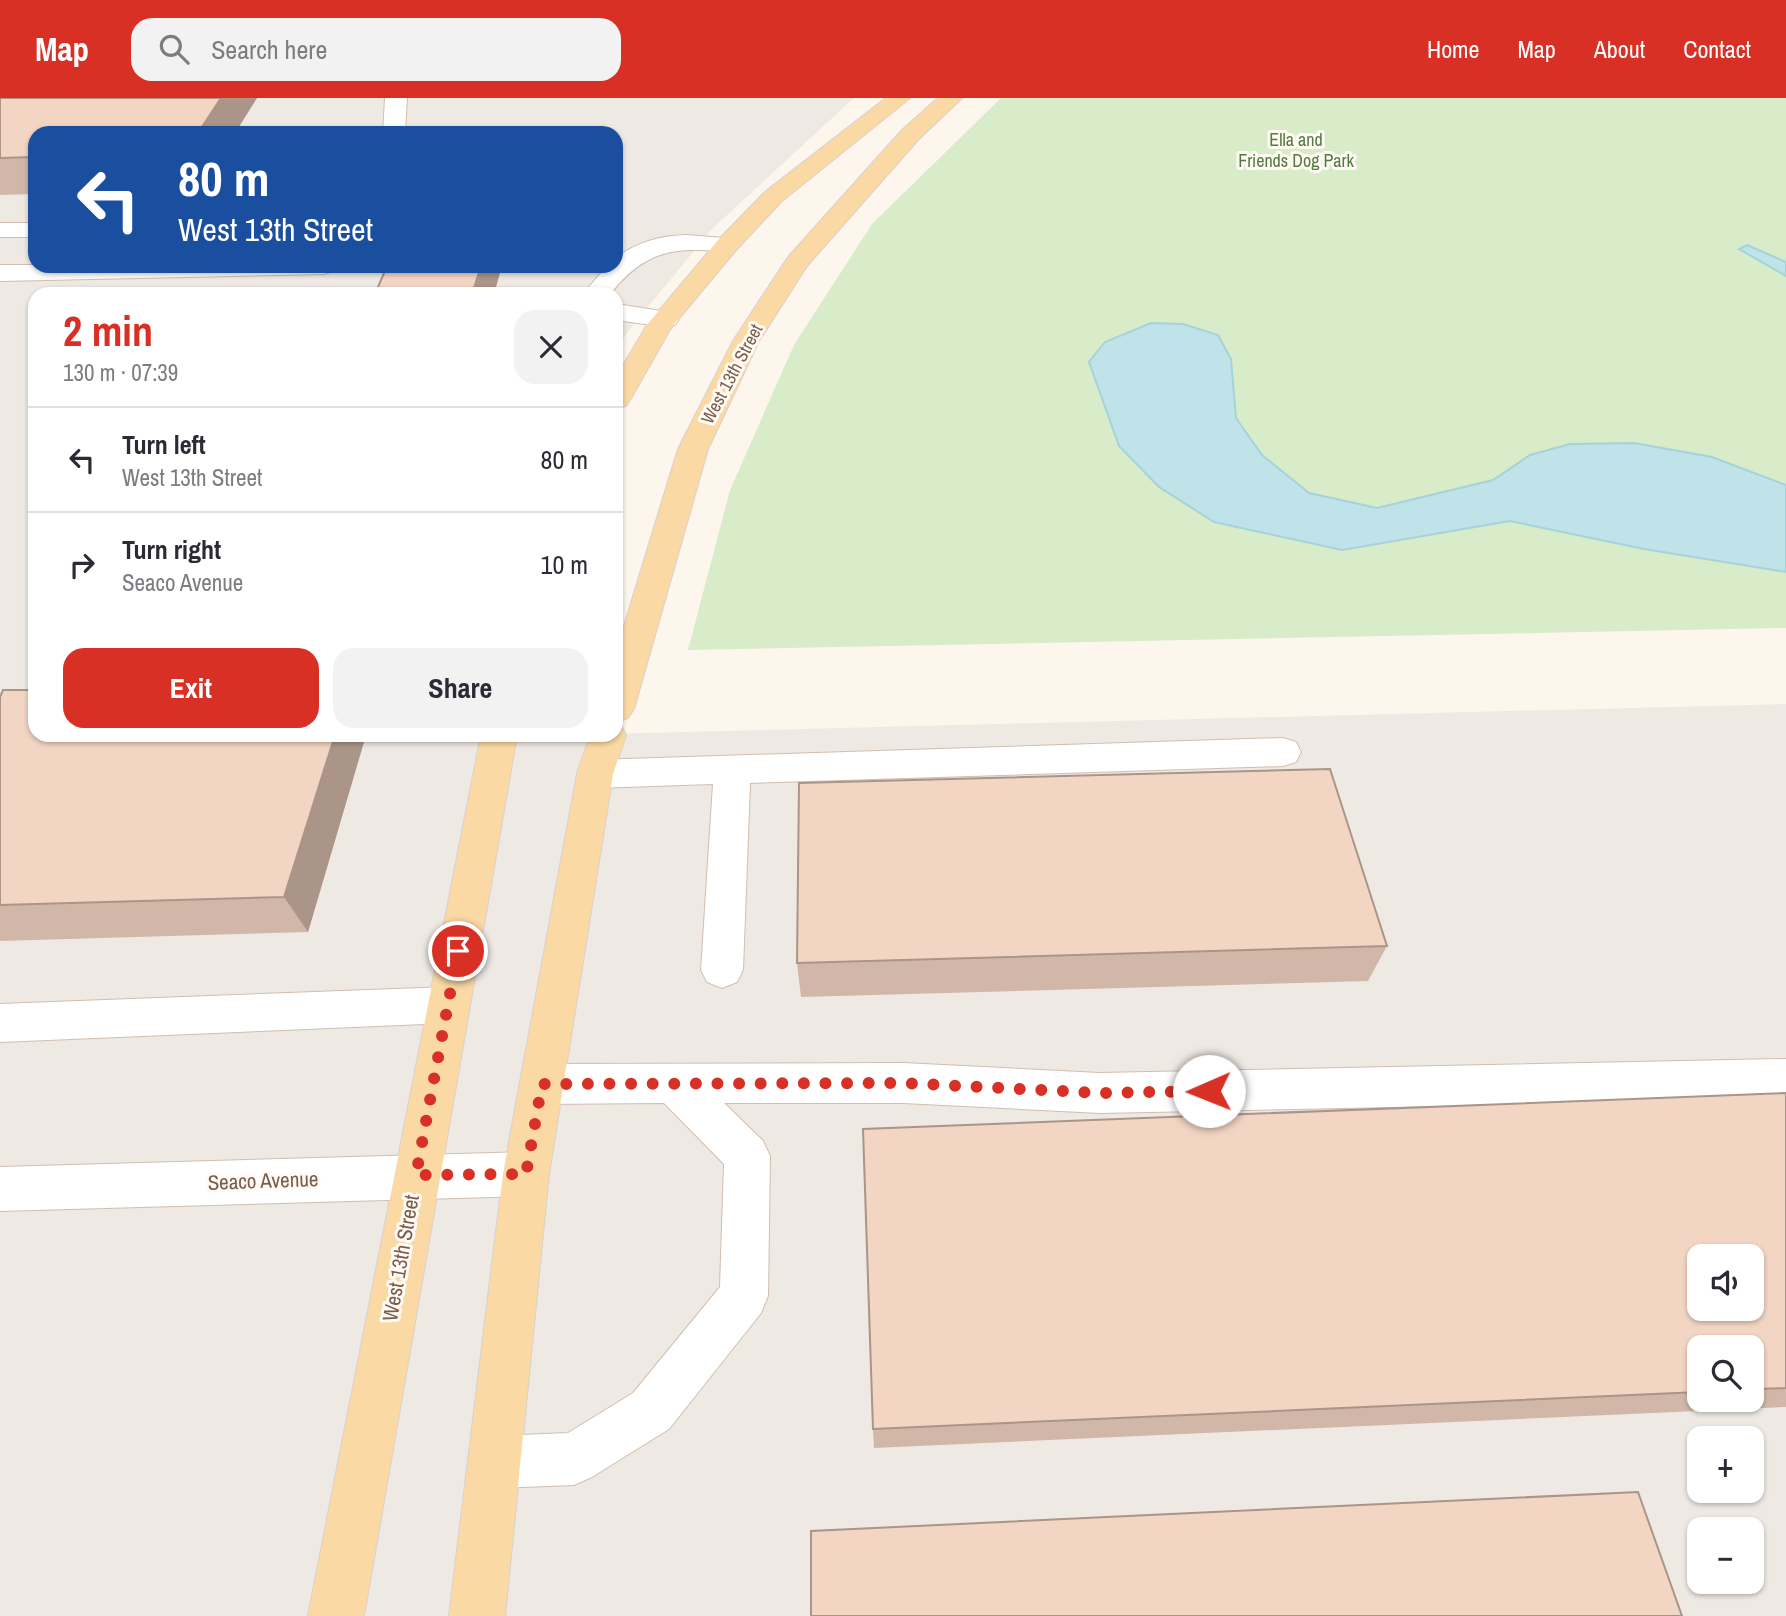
<!DOCTYPE html>
<meta charset="utf-8">
<style>
:root{--surface:#fff;--page:#f2f2f3;--text:#2b2b33;--muted:#7c7c81;--line:#e1e1e2;--accent:#d93025}
body{margin:0;font-family:"Archivo Narrow",sans-serif;background:var(--page);color:var(--text);height:100vh;display:flex;flex-direction:column;font-size:26px;white-space:nowrap}
*{box-sizing:border-box;margin:0}
p{font-size:23px;color:var(--muted)}
.icon{flex:none;width:38px;height:38px;fill:none;stroke:currentColor;stroke-width:2;stroke-linecap:round;stroke-linejoin:round}
.map{position:relative;flex:1;overflow:hidden}
.side{position:absolute;left:28px;top:189px;width:595px;height:455px;display:flex;flex-direction:column;background:var(--surface);border-radius:21px;box-shadow:0 2px 5px #0004}
.side>*{flex:none}
.top-card{position:absolute;left:28px;top:28px;width:595px;height:147px;border-radius:21px;box-shadow:0 2px 5px #0004;background:#1a4fa0;color:#fff;overflow:hidden}
.fabs{position:absolute;left:1687px;top:1146px;display:grid;gap:14px}
.fabs a{display:grid;place-items:center;width:77px;height:77px;border-radius:14px;background:var(--surface);box-shadow:0 2px 5px #0004;font-size:35px}
.pin{position:absolute;display:grid;place-items:center;width:60px;height:60px;color:#fff;margin:-30px;border:4px solid #fff;border-radius:50%;box-shadow:0 2px 7px #0007}
.me{position:absolute;width:77px;margin:-38px;rotate:269deg;stroke-linejoin:round;filter:drop-shadow(0 0 5px #0008)}
.turn{display:flex;align-items:center;gap:24px;height:147px;padding:0 35px;font-size:32px}
.turn .icon{width:91px;height:91px;stroke-width:2.5}
.turn b{display:block;font-size:49px;line-height:60px}
.round{display:grid;place-items:center;flex:none;width:74px;height:74px;border-radius:21px;background:var(--page)}
.head{display:flex;align-items:center;justify-content:space-between;height:119px;padding:0 35px}
h1{font-size:42px;font-weight:700;line-height:52px;color:var(--accent)}
.button{display:flex;gap:14px;margin-top:auto;padding:14px 35px}
.button a{flex:1;height:80px;border-radius:21px;background:var(--accent);color:#fff;font-size:28px;font-weight:700;line-height:80px;text-align:center}
.button a+a{background:var(--page);color:var(--text)}
ul{padding:0;list-style:none}
li{display:flex;align-items:center;gap:21px;height:105px;padding:0 35px;border-top:2px solid var(--line)}
li div{flex:1}
li b{display:block;font-size:26px}
li em{font-style:normal}
header{display:flex;align-items:center;gap:42px;box-sizing:border-box;height:98px;padding:0 35px;background:var(--accent);color:#fff}
header strong{font-size:33px}
nav{display:flex;gap:38px;margin-inline-start:auto;font-size:24px}
.search{width:490px;height:63px;background:var(--page);display:flex;align-items:center;gap:18px;box-sizing:border-box;padding:0 24px;border-radius:21px;color:var(--muted);font-size:26px}
.map>svg:first-child{display:block}
</style>
<header>
<strong>Map</strong>
<div class="search"><svg class="icon" aria-label="search" viewBox="0 0 24 24"><circle cx="10" cy="10" r="6"/><path d="M15 15l6 6"/></svg>Search here</div>
<nav><a>Home</a><a>Map</a><a>About</a><a>Contact</a></nav>
</header>
<div class="map">
<svg width="1786" height="1518" viewBox="0 0 1786 1518">
<rect width="100%" height="100%" fill="#fdf6ec"/>
<!-- industrial -->
<path fill="#efe9e4" fill-rule="evenodd" d="M0,0h854l-142,131 -83,101 -13,21v-57h-581v441h415v3l1336,-34v912h-1786zM35,35h581v133h-581zM1699,1158h53v53h-53zM1699,1250h53v52h-53zM1699,1340h53v53h-53zM1699,1432h53v52h-53z"/>
<!-- green -->
<path fill="#d8ecc9" d="M1001,0h785v530l-1098,22 42,-160 64,-145 78,-121z"/>
<!-- water -->
<path fill="#bfe3e8" stroke="#a5d3da" stroke-width="2" d="M1747,147l39,17v14l-47,-27z
M1151,225l32,1 35,11 13,24 5,59 26,37 47,38 68,15 116,-28 37,-25 40,-11 64,-1 78,14 74,28v87l-142,-23 -134,-28 -168,29 -128,-28 -55,-35 -40,-41 -30,-84 16,-20z"/>
<g fill="none" stroke-linecap="round" stroke-linejoin="round">
<!-- minor casing -->
<g stroke="#d1beb0" stroke-width="2">
<path id="minor" d="M385,0h22l-2,35h-22z
M0,125h35v14h-35z
M686,137l51,4 3,5 -3,5c-13,3 -26,1 -39,1 -40,-1 -63,13 -88,44h-27l24,-28h9v-8c21,-16 43,-22 70,-23z
M0,167h35l302,1 -4,5 -9,3 -324,7z
M616,206l59,9 4,6 -4,6 -9,2 -50,-7z
M1283,640l13,4 5,10 -5,10 -13,4 -533,17 -7,187 -6,12 -15,6 -15,-6 -6,-12 12,-186 -118,4 -13,-4 -5,-10 5,-10 13,-4z
M448,889l15,5 6,13 -6,13 -15,5 -448,19v-38z
M1786,961v40l-686,14 -197,-10h-179l39,38 7,15 -2,140 -7,17 -92,116 -77,48 -18,8 -80,3 -18,-8 -8,-18 8,-18 18,-8 74,-3 65,-40 87,-106 4,-123 -60,-61 -122,1 -15,-6 -7,-14 7,-14 15,-6 361,-1 197,10z
M526,1054l16,7 7,15 -7,15 -16,7 -526,15v-44z"/>
</g>
<!-- major casing -->
<g stroke="#dad1cd" stroke-width="2">
<path id="major" d="M886,0h24l-128,103 -45,48 -66,79 -41,72 -4,6 -10,2v-31l31,-52 72,-86 47,-48z
M938,0h24l-44,42 -111,126 -48,75 -51,108 -74,260 -6,9 -12,4v-70l62,-203 55,-108 55,-84 114,-127z
M616,626l5,2 5,9 -13,39 -64,400 -44,442h-56l54,-442 74,-400 13,-39h26z
M481,637h36l-153,881h-56z"/>
</g>
<!-- minor -->
<use href="#minor" fill="#fff" fill-rule="evenodd"/>
<!-- major -->
<use href="#major" fill="#fbd9a5" fill-rule="evenodd"/>
</g>
<!-- wall -->
<path fill="#d1b7a8" fill-rule="evenodd" d="M0,0h257l-22,35h-200v61l-35,1z
M0,599l35,38h331l-58,197 -308,9z
M1387,848l-19,35 -567,16 -4,-34z
M1786,995v314l-912,41 -1,-19zM1699,1250h53v52h-53z"/>
<!-- shaded-wall -->
<path fill="#aa9588" d="M221,0h36l-22,35h-37z
M481,168h21l-8,28h-22z
M335,637h31l-58,197 -24,-35z"/>
<!-- building -->
<path fill="#f3d5c3" stroke="#aa9588" stroke-width="2" fill-rule="evenodd" d="M0,0h221l-23,35h-163v24l-35,1z
M387,168h94l-9,28h-97z
M3,592h32v45h300l-51,162 -284,8v-208z
M1330,671l57,177 -590,17 2,-180z
M1786,995v295l-34,1v-41h-53v44l-826,37 -10,-300zM1699,1158h53v53h-53z
M1638,1394l44,124h-871v-85z"/>
<g fill="none" stroke-linecap="round" stroke-linejoin="round">
<!-- route -->
<path stroke="#d93025" stroke-width="12" stroke-dasharray="0 21.6" d="M458,853l-42,224 110,-1 16,-90 361,-1 197,10 109,-2"/>
</g>
<g text-anchor="middle" stroke-width="6" stroke-linejoin="round" paint-order="stroke">
<!-- far-park labels -->
<g font-size="18" fill="#537a41" stroke="#fffaf3">
<text x="1296" y="48">Ella and<tspan x="1296" dy="21">Friends Dog Park</tspan></text>
</g>
<!-- far-street labels -->
<g font-size="18" fill="#7a5c4d" stroke="#fffaf3">
<text transform="translate(732 276) rotate(-62)" y="6">West 13th Street</text>
</g>
<!-- street labels -->
<g font-size="21" fill="#7a5c4d" stroke="#fffaf3">
<text transform="translate(263 1083) rotate(-2)" y="7">Seaco Avenue</text>
<text transform="translate(401 1160) rotate(-80)" y="7">West 13th Street</text>
</g>
</g>
</svg>
<div class="fabs">
<a><svg class="icon" aria-label="sound" viewBox="0 0 24 24"><path d="M4 9h4l5-4v14l-5-4H4zM17 9q2 3 0 6"/></svg></a>
<a><svg class="icon" aria-label="search" viewBox="0 0 24 24"><circle cx="10" cy="10" r="6"/><path d="M15 15l6 6"/></svg></a>
<a>+</a>
<a>−</a>
</div>
<div class="pin" style="left:458px;top:853px;background:#d93025"><svg class="icon" aria-label="arrive" viewBox="0 0 24 24"><path d="M6 21V4h12l-3 4 3 4H6"/></svg></div>
<svg class="me" style="left:1209px;top:993px" viewBox="-20 -20 40 40"><circle r="19" fill="#fff"/><path d="M0-13L10 11 0 6-10 11z" fill="#d93025"/></svg>
<div class="top-card">
<div class="turn"><svg class="icon" aria-label="left" viewBox="0 0 24 24"><path d="M17 20v-9H6M10 6l-5 5 5 5"/></svg><div><b>80 m</b>West 13th Street</div></div>
</div>
<section class="side">
<div class="head"><div><h1>2 min</h1><p>130 m · 07:39</p></div><a class="round"><svg class="icon" aria-label="close" viewBox="0 0 24 24"><path d="M6 6l12 12M18 6L6 18"/></svg></a></div>
<ul>
<li><svg class="icon" aria-label="left" viewBox="0 0 24 24"><path d="M17 20v-9H6M10 6l-5 5 5 5"/></svg><div><b>Turn left</b><p>West 13th Street</p></div><em>80 m</em></li>
<li><svg class="icon" aria-label="right" viewBox="0 0 24 24"><path d="M7 20v-9h11M14 6l5 5-5 5"/></svg><div><b>Turn right</b><p>Seaco Avenue</p></div><em>10 m</em></li>
</ul>
<div class="button"><a>Exit</a><a>Share</a></div>
</section>
</div>
